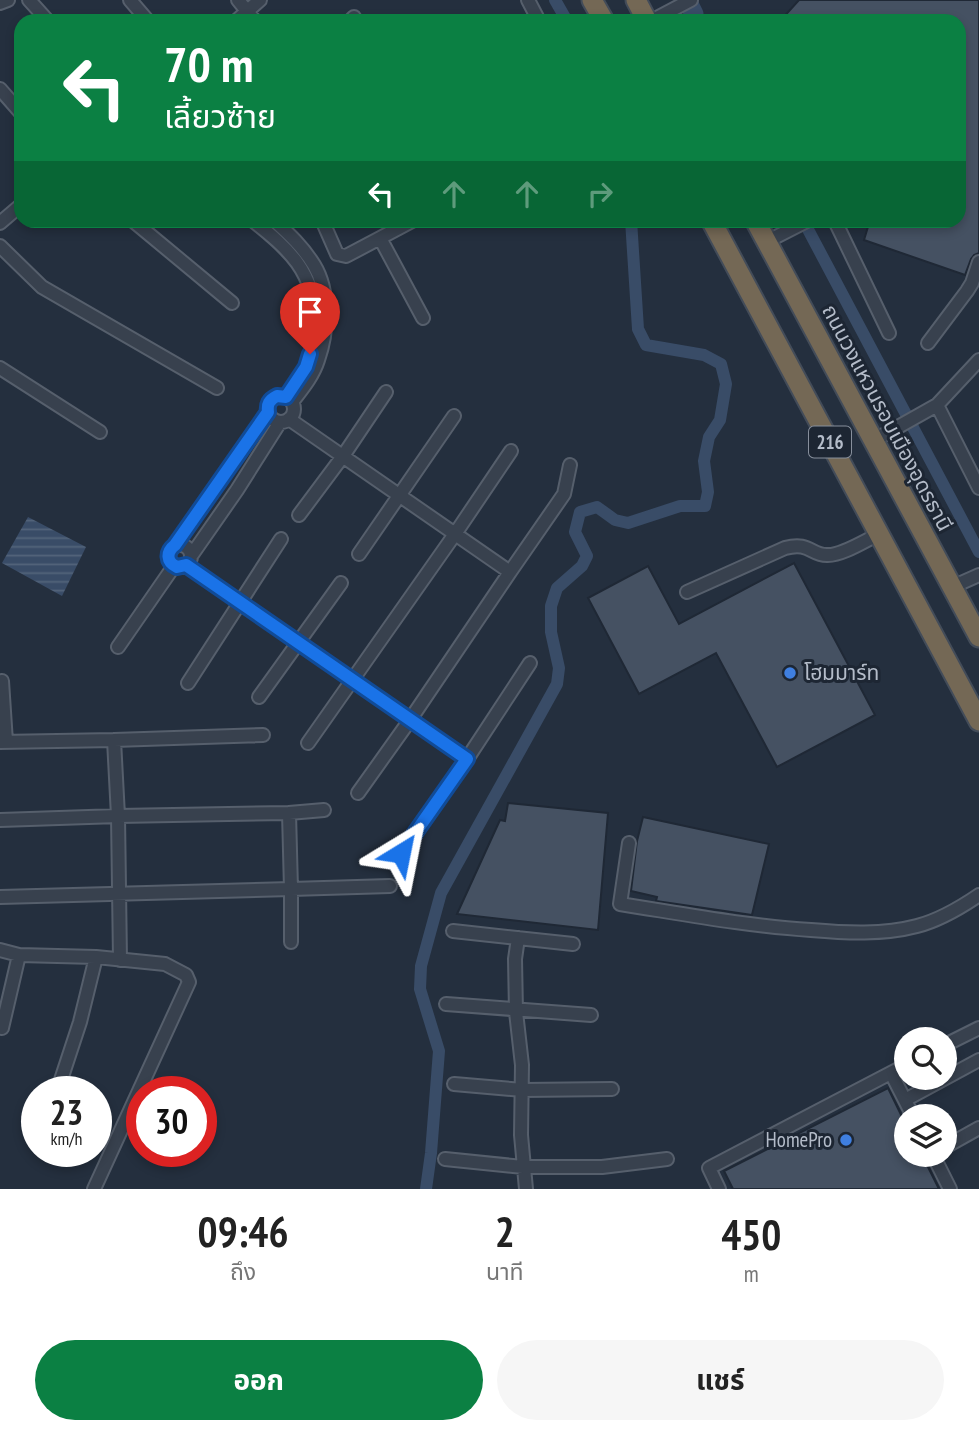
<!DOCTYPE html>
<html lang="th">
<meta charset="utf-8">
<style>
:root{--surface:#fff;--page:#f6f6f6;--text:#222;--muted:#767676;--accent:#0b8043}
body{margin:0;font-family:"PT Sans Narrow","Noto Sans Thai",sans-serif;background:var(--page);color:var(--text);height:100vh;display:flex;flex-direction:column;font-size:26px;white-space:nowrap}
*{box-sizing:border-box;margin:0}
p{font-size:23px;color:var(--muted)}
.icon{flex:none;width:38px;height:38px;fill:none;stroke:currentColor;stroke-width:2;stroke-linecap:round;stroke-linejoin:round}
.map{position:relative;height:1189px;overflow:hidden}
.panel{display:flex;flex-direction:column;background:var(--surface);flex:1}
.panel>*{flex:none}
.banner{position:absolute;left:14px;top:14px;width:952px;height:214px;border-radius:21px;box-shadow:0 4px 10px #0003;background:#0b8043;color:#fff;overflow:hidden}
.buttons{position:absolute;left:894px;top:1027px;display:grid;gap:14px}
.buttons a{display:grid;place-items:center;width:63px;height:63px;border-radius:50%;background:var(--surface);box-shadow:0 4px 10px #0003;font-size:35px}
.speed{position:absolute;left:21px;top:1076px;display:flex;gap:14px;font-size:35px;font-weight:700;text-align:center}
.speed>*{display:grid;place-content:center;width:91px;height:91px;border-radius:50%;background:var(--surface);box-shadow:0 4px 10px #0003;line-height:1}
.speed small{font-size:18px;font-weight:400}
.speed .limit{border:10px solid #d22;background:#fff;color:#111}
.pin{position:absolute;display:grid;place-items:center;width:60px;height:60px;color:#fff;margin:-72px -30px;border-radius:50% 50% 50% 0;rotate:-45deg;box-shadow:0 0 7px #0007}
.pin .icon{rotate:45deg}
.me{position:absolute;width:77px;margin:-38px;rotate:35deg;stroke-linejoin:round;filter:drop-shadow(0 0 5px #0008)}
.turn{display:flex;align-items:center;gap:24px;height:147px;padding:0 35px;font-size:32px}
.turn .icon{width:91px;height:91px;stroke-width:2.5}
.turn b{display:block;font-size:49px;line-height:60px}
.lanes{display:flex;align-items:center;height:66px;padding:0 35px;background:#0003;justify-content:center;gap:35px;direction:ltr}
.lanes .off{opacity:.35}
.eta{display:flex;justify-content:space-evenly;align-items:center;height:119px;text-align:center}
.eta b{font-size:42px;font-weight:700;line-height:49px}
.button{display:flex;gap:14px;margin-top:auto;padding:14px 35px}
.button a{flex:1;height:80px;border-radius:42px;background:var(--accent);color:#fff;font-size:28px;font-weight:700;line-height:80px;text-align:center}
.button a+a{background:var(--page);color:var(--text)}
.map>svg:first-child{display:block}
</style>
<div class="map">
<svg width="979" height="1189" viewBox="0 0 979 1189">
<defs>
<pattern id="water-rules" width="6" height="5" patternUnits="userSpaceOnUse" patternTransform="scale(1.75)"><rect width="6" height="5" fill="#394c67"/><path d="M0 2.5h6" fill="none" stroke="#53647b"/></pattern>
</defs>
<rect width="100%" height="100%" fill="#242f3e"/>
<!-- water -->
<path fill="url(#water-rules)" d="M28,517l58,30 -24,49 -60,-33z"/>
<g fill="none" stroke-linecap="round" stroke-linejoin="round">
<!-- canal -->
<path stroke="#394c67" stroke-width="12" d="M555,0l12,21
M694,14l3,7
M803,220l176,332
M426,1189l5,-36 8,-102 -19,-62 1,-23 20,-73 116,-209 2,-16 -8,-36v-26l6,-18 25,-22 5,-10 -12,-24 5,-20 17,-5 18,13 13,3 52,-17h25l3,-14 -4,-31 5,-24 11,-17 6,-36 -5,-20 -17,-9 -58,-10 -8,-16 -7,-109"/>
<!-- river -->
<path stroke="#394c67" stroke-width="19" d="M687,0l7,14"/>
</g>
<!-- building -->
<path fill="#455162" stroke="#1f2835" stroke-width="2" d="M799,0h180v253l-5,2 -3,4 -6,16 -101,-35 6,-20h89v-199h-179z
M794,563l81,152 -98,52 -61,-114 -77,41 -51,-96 60,-32 31,58z
M508,803l100,10 -10,117 -141,-16 43,-94 5,1z
M643,817l126,27 -17,71 -96,-14 1,-4 -26,-6 6,-50z
M888,1088l18,37v30h16l17,34h-206l-9,-18z"/>
<g fill="none" stroke-linecap="round" stroke-linejoin="round">
<!-- minor casing -->
<g stroke="#565f6c" stroke-width="16">
<path id="minor" d="M29,0l19,21
M130,0l18,21
M238,0l17,21
M528,0l11,21
M0,3l8,-3
M236,21l24,-21
M350,21l4,-4
M651,21l40,-21
M0,89l21,24
M132,220l100,83
M252,220c37,29 63,52 63,102 0,15 -2,29 -8,42 -5,12 -14,22 -20,33
M274,220c15,14 29,27 40,45 16,26 14,67 4,95 -5,16 -16,29 -26,42
M322,220l15,34 9,2 68,-36
M0,223l21,-18
M836,223l53,110
M380,238l43,80
M766,242l43,-22
M0,246l42,41 175,101
M928,343l39,-52 5,-8 7,-21
M0,368l100,64
M268 409a13 13 0 1 1 26 0a13 13 0 1 1-26 0Z
M937,405l42,83
M289,419l221,153 54,-78 6,-29
M873,441l64,-36 42,-45
M299,515l44,-59 43,-64
M169 556a11 11 0 1 1 22 0a11 11 0 1 1-22 0Z
M175,545l93,-133
M359,554l95,-138
M191,556l46,-66 43,-68
M186,565l281,194 63,-96
M952,587l27,-12
M687,592l98,-44c25,-7 26,8 43,7 15,0 38,-15 51,-21
M118,647l56,-81
M2,681l4,61
M188,683l93,-144
M259,697l82,-114
M0,742l114,-2
M308,743l147,-209 56,-83
M358,793l52,-73 100,-148
M289,813l35,-3
M0,820l118,-4 -4,-76 149,-5
M629,843l-9,61c64,10 127,22 191,26 35,3 72,5 106,-4 23,-6 43,-18 62,-31
M401,853l66,-94
M0,897l291,-8v53
M453,931l120,13
M518,938l-3,21 1,53 6,53 -1,70 5,54
M0,950l19,5 77,2 69,7 21,11 3,7 -95,207
M120,960l-2,-144 171,-3 2,76 99,-3
M446,1004l145,11
M0,1027l2,1 17,-73
M945,1045l34,-17
M891,1073l22,43
M454,1084l69,6 89,-1
M57,1092l23,-70 16,-65
M905,1100l74,-40
M945,1147l34,-19
M933,1155l17,34
M445,1159l78,8h79l65,-8
M719,1189l-10,-21 197,-103"/>
</g>
<!-- highway casing -->
<g stroke="#434c59" stroke-width="23">
<path id="highway" d="M592,0l12,21
M636,0l11,21
M711,220l268,501
M755,220l224,417"/>
</g>
<!-- minor -->
<use href="#minor" stroke="#38414e" stroke-width="12"/>
<!-- highway -->
<use href="#highway" stroke="#746855" stroke-width="19"/>
</g>
<g fill="none" stroke-linecap="round" stroke-linejoin="round">
<!-- route casing -->
<g stroke="#114b97" stroke-width="18">
<path id="route" d="M310,354l-4,13 -20,30 -9,-1c-8,4 -10,8 -9,16l-93,133c-9,7 -9,17 2,22l9,-2 281,194 -66,94"/>
</g>
<!-- route -->
<use href="#route" stroke="#1a73e8" stroke-width="12"/>
</g>
<!-- markers -->
<g fill="#3f7fe0" stroke="#1d2633" stroke-width="2.5">
<circle cx="790" cy="673" r="7"/>
<circle cx="846" cy="1140" r="7"/>
</g>
<g text-anchor="middle" stroke-width="6" stroke-linejoin="round" paint-order="stroke">
<!-- shield labels -->
<rect fill="#1d2633" stroke="#878f9c" stroke-width="2" x="809" y="426.5" width="42" height="31" rx="5"/>
<g font-size="19" font-weight="bold" fill="#b4bcc9">
<text x="830" y="449">216</text>
</g>
<!-- street labels -->
<g font-size="21" fill="#b4bcc9" stroke="#1d2633">
<text transform="translate(887 418) rotate(62)" y="7">ถนนวงแหวนรอบเมืองอุดรธานี</text>
</g>
<!-- poi labels -->
<g font-size="21" fill="#b4bcc9" stroke="#1d2633" text-anchor="start">
<text x="804" y="680">โฮมมาร์ท</text>
<text x="832" y="1147" text-anchor="end">HomePro</text>
</g>
</g>
</svg>
<div class="buttons">
<a><svg class="icon" aria-label="search" viewBox="0 0 24 24"><circle cx="10" cy="10" r="6"/><path d="M15 15l6 6"/></svg></a>
<a><svg class="icon" aria-label="layers" viewBox="0 0 24 24"><path d="M12 4l9 5-9 5-9-5zM3 14l9 5 9-5"/></svg></a>
</div>
<div class="speed"><div>23<small>km/h</small></div><div class="limit">30</div></div>
<div class="pin" style="left:310px;top:354px;background:#d93025"><svg class="icon" aria-label="arrive" viewBox="0 0 24 24"><path d="M6 21V4h12l-3 4 3 4H6"/></svg></div>
<svg class="me" style="left:401px;top:853px" viewBox="-20 -20 40 40"><path d="M0-17L14 15 0 8-14 15z" fill="#1a73e8" stroke="#fff" stroke-width="4"/></svg>
<div class="banner">
<div class="turn"><svg class="icon" aria-label="left" viewBox="0 0 24 24"><path d="M17 20v-9H6M10 6l-5 5 5 5"/></svg><div><b>70 m</b>เลี้ยวซ้าย</div></div>
<div class="lanes"><svg class="icon" aria-label="left" viewBox="0 0 24 24"><path d="M17 20v-9H6M10 6l-5 5 5 5"/></svg><svg class="icon off" aria-label="ahead" viewBox="0 0 24 24"><path d="M12 20V5M6 11l6-6 6 6"/></svg><svg class="icon off" aria-label="ahead" viewBox="0 0 24 24"><path d="M12 20V5M6 11l6-6 6 6"/></svg><svg class="icon off" aria-label="right" viewBox="0 0 24 24"><path d="M7 20v-9h11M14 6l5 5-5 5"/></svg></div>
</div>
</div>
<section class="panel">
<div class="eta">
<div><b>09:46</b><p>ถึง</p></div>
<div><b>2</b><p>นาที</p></div>
<div><b>450</b><p>m</p></div>
</div>
<div class="button"><a>ออก</a><a>แชร์</a></div>
</section>
